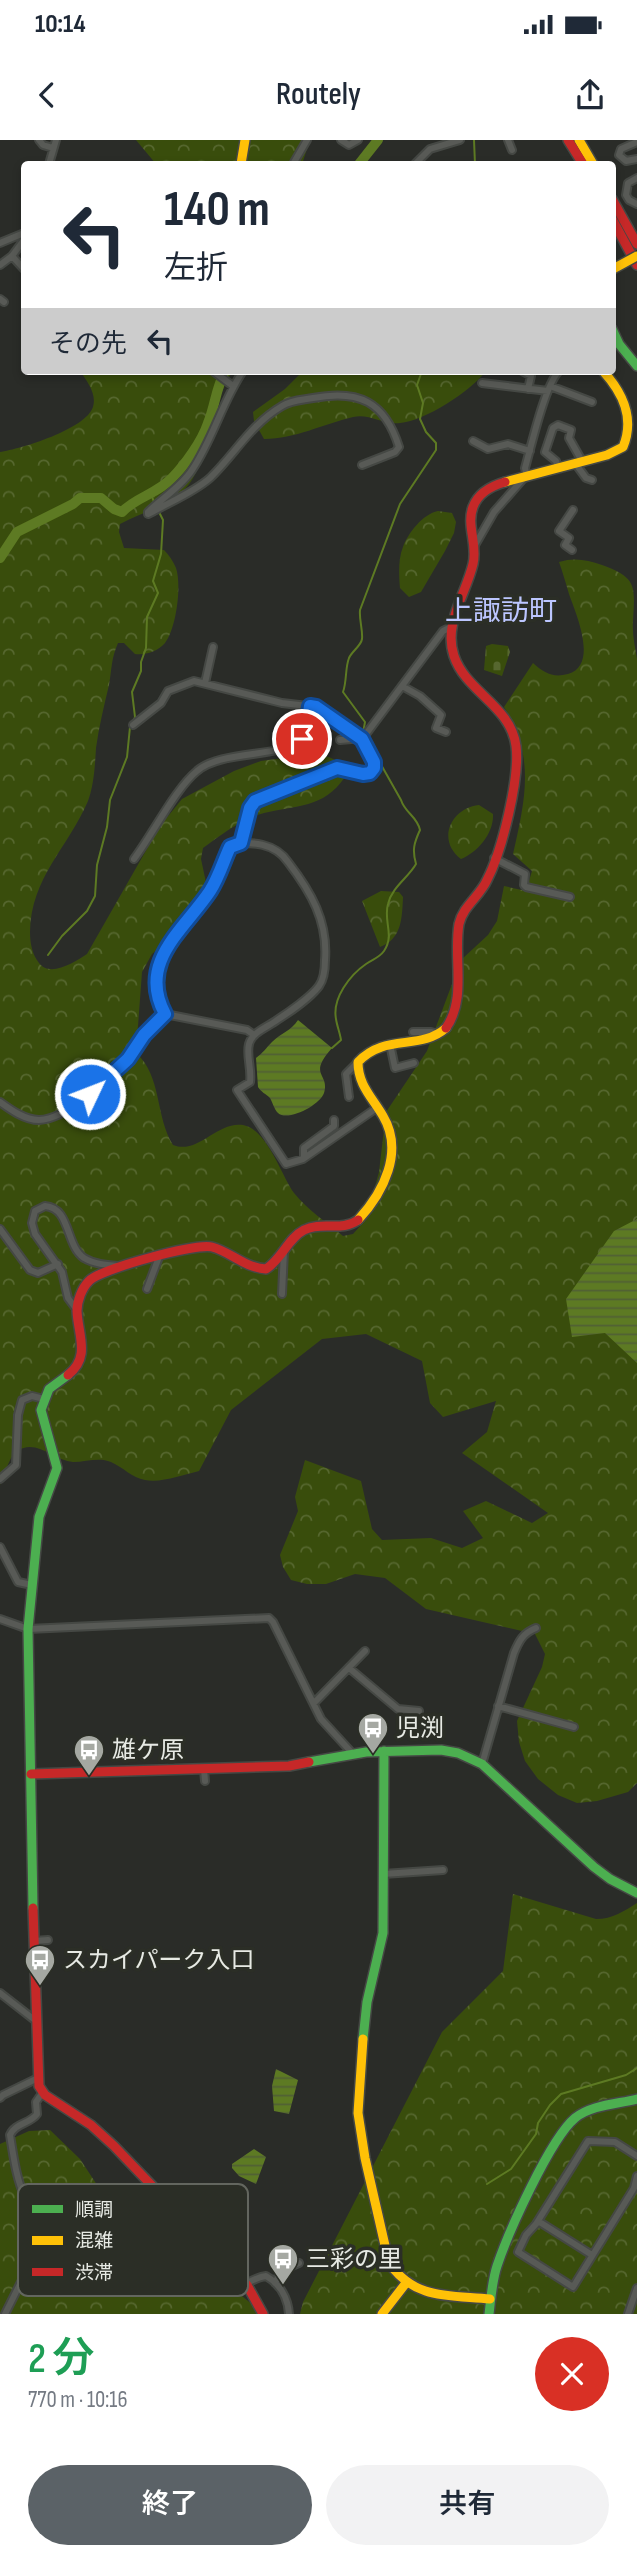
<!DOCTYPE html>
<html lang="ja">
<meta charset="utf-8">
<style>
:root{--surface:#fff;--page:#f2f2f3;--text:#1f2937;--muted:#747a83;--accent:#5b6267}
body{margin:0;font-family:"Sofia Sans Condensed","Noto Sans JP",sans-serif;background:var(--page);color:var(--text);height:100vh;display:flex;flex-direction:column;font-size:26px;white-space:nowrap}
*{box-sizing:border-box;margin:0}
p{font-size:23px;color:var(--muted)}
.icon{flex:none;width:38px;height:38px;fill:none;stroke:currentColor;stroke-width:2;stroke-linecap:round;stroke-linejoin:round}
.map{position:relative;height:2174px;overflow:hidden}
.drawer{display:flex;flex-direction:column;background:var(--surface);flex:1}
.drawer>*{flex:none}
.hud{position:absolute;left:21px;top:21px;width:595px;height:214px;border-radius:7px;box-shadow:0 4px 10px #0003;background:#fff;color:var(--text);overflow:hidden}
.pin{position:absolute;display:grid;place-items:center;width:60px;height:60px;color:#fff;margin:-30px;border:4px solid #fff;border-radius:50%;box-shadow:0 2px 7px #0007}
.me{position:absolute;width:77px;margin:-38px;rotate:47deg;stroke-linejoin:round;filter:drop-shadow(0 0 5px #0008)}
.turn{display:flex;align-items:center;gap:24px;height:147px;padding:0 28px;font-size:32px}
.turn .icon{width:91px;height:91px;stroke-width:2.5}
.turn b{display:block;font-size:49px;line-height:60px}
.then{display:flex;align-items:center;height:66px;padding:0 28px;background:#0003;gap:14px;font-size:26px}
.round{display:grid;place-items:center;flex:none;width:74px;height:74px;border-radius:37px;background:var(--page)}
.head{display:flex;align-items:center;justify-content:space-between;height:119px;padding:0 28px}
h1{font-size:42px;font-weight:600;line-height:52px;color:#1e9e55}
.button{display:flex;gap:14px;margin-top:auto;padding:14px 28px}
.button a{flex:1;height:80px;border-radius:42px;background:var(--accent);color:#fff;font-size:28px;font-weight:600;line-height:80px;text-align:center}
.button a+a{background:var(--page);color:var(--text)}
.status{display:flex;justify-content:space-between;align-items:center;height:49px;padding:0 35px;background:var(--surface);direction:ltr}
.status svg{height:19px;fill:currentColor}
header{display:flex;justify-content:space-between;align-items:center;height:91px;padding:0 28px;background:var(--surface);font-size:32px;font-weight:600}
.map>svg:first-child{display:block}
</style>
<div class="status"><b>10:14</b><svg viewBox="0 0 49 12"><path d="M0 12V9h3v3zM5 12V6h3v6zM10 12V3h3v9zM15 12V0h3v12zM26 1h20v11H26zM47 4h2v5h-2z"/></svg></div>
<header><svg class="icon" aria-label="back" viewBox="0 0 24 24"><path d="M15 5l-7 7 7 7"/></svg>Routely<svg class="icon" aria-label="share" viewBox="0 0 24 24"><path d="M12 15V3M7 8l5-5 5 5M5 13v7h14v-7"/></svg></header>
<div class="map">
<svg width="637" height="2174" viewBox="0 0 637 2174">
<defs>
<pattern id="forest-crowns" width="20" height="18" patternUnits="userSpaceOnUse" patternTransform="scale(1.75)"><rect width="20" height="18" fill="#394d0c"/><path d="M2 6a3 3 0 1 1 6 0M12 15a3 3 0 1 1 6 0" fill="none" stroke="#56672f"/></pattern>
<pattern id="cemetery-stones" width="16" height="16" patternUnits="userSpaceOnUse" patternTransform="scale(1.75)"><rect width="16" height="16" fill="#394d0c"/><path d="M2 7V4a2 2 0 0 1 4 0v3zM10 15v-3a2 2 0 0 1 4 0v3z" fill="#56672f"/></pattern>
<pattern id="water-rules" width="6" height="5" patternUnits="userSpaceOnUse" patternTransform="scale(1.75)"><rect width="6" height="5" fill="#5d7a23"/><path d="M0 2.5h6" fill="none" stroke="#516034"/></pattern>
</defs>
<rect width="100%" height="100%" fill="#2a2c28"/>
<!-- forest -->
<path fill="url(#forest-crowns)" d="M136,0h174l-8,24h-146z
M80,231h152c-6,13 -14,26 -18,40 -9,26 -10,60 -31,80 -17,16 -43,22 -63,33l-1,8 5,16 40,2c5,5 9,11 12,18 6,18 0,61 -11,75 -8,9 -19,12 -30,11l-11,-11h-6c-7,16 -6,25 -9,42 -5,21 -10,41 -13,63 -1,17 -2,37 -8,53 -20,47 -57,76 -58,131 0,11 2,22 9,31 11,15 36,-1 48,-9l73,-128 22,-27 52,-28 27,-10 51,-7 17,3 12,6 4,14c-22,32 -49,28 -81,36 -24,7 -42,21 -61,35l-2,11 7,33 -3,14 -15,16 -38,32 -10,18 -6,81c26,23 19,63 37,92 25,10 44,-24 70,-20 24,4 38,50 51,68 14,17 32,29 49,43l10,-2 9,-10 9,-23 8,-29 7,-60 41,-61 34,-91 27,-25 9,-14 7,-35 22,5 6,-20 -19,-17c12,-54 23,-97 -9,-147l29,-44c11,10 20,15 35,11 31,-9 8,-60 1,-80 -3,-10 -6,-21 -10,-32 16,-5 28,-2 43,3 35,13 33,20 31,56 -1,13 2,26 4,38v1124l-9,9 -31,9 -20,2 -19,-8 -20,-16 -13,-18 -6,-19 -2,-21 25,-54 3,-13 -10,-20 -109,-25 -41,-31 -30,-4 -29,10h-19l-16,-4 -8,-13 -3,-12 18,-44 -3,-14 10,-37 56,21 11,48 10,11 49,-2 31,10 21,-10 -20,-27 23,-10 46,22 16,-10 -86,-60 25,-21 9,-31 -53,16 -13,-14 -8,-42 -56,-27 -44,5 -91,71 -32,61c-17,4 -37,12 -54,9 -13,-2 -22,-13 -34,-18 -12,-5 -25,0 -38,0 -19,-1 -36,-24 -56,-11 -7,4 -13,25 -17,34v-1033c21,-3 86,-23 93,-45 4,-13 -6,-26 -13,-36z
M303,231h183c-15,20 -61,50 -86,52 -17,2 -31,-10 -47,-6 -30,7 -58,22 -89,22l-10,-18 -1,-9 32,-23z
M438,371l14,2 4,9 -2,11 -9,18 -24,41 -12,5 -9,-9c-1,-12 -2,-29 3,-41 5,-14 20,-33 35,-36z
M479,665l14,9c1,19 -15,38 -32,45 -25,-19 -10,-51 18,-54z
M381,751l18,1 4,5c-1,21 -1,42 -23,50l-18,-46z
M513,1754l83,25c17,0 28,-8 41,-16v411h-337l3,-12 139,-270 61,-61z
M50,1990l30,29 23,35 13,29 18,27 19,17 39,15 28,1 17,9 27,22h-264v-170l29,-13z"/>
<!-- cemetery -->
<path fill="url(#cemetery-stones)" d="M492,504l16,2 2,6 -8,24 -18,-6 2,-24z"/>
<!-- water -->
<path fill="url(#water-rules)" d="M298,880l34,28c-25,28 -2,25 -8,45 -4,12 -36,29 -46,20 -4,-4 -5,-10 -8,-15 -4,-4 -9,-6 -12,-11l-2,-29c7,-5 10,-10 16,-16 9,-9 19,-11 26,-22z
M637,1079v144l-32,-30 -33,4 -6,-38 48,-68z
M276,1929l22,11 -9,34 -15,-3 -2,-25z
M254,2009l12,8 -10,27 -17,-8 -7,-8v-4z"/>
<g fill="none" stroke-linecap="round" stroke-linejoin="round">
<!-- stream -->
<path stroke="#5d7a23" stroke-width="2" d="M474,0l1,24
M151,354l3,8
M133,582l2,-5 -3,-25 9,-21v-9l5,-14 1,-31 11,-24 -5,-12 8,-27 2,-34 -4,-8
M363,593l2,-11 -22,-30c4,-11 2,-24 6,-34 3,-7 12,-12 13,-19 1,-9 -3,-19 -2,-29l40,-106 36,-54v-7l-10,-11 -6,-13 3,-16 -6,-18 5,-14
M48,815l14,-19 25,-25 8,-15 2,-31 10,-38 3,-27 17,-43 3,-30
M332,908l9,-8c-1,-7 -4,-14 -5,-21 -4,-21 14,-44 30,-55 7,-5 13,-6 18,-13 11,-16 -1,-30 4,-47 4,-17 20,-26 28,-40 -4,-14 -2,-21 4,-34 -3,-14 -15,-17 -19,-30l-35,-62
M487,2044l24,-15 25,-35 2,-11 12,-18 11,-11 65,-19 11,-7"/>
<!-- river -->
<path stroke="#5d7a23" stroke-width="10" d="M359,24l19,-24
M0,418l17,-26 56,-28 7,-6h21l13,11 8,3c14,-15 35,-18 50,-34 13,-13 30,-37 36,-55 7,-17 8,-35 17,-52"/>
<!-- street casing -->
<g stroke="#454844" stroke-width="10">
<path id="street" d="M39,0l4,5 10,3
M341,0l8,5 9,-5
M508,0l4,10
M637,2l-16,7 -2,6 7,6 11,-2
M49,24l7,-24
M293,24l14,-24
M415,24l15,-15 30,-9
M637,38l-9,5 -2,12 3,5 8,4
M0,103l24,-10
M12,116l12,13
M0,125l12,-9 12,-16
M0,159l4,3
M213,231l20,15
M522,231l9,5 -3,13
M482,243l66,8
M550,246l42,16
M473,301l15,8 20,-5 22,7
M575,323l11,15 6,2
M558,328l-2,-7 -11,-9 8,-24 5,-3 13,5 -2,8 13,23
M527,337l-2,-9c6,-21 20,-83 34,-97
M148,372v2l6,-3c18,-10 40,-19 56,-33 25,-24 40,-53 72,-72 9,-6 20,-6 31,-8 46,-9 72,4 86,49l-4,5 -33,13
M148,372c14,-14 33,-25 44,-42 21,-31 30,-68 51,-99
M475,405l19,-33 29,-33
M572,410l-7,-5 4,-7 -10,-7 14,-21
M205,543l8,-36
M402,546l18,10 19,17 2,2 -5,13 10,4
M133,585l28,-22 7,-12 26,-10 88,22 34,4 46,32 12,23 -4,11 -7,1 -26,-6 -82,33 -5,7 -9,35
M340,600l23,-2 80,-107 8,-4
M494,718l31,16 -1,11 2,2 44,10
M134,719c19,-25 41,-70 63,-88 24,-22 93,-13 106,-33 5,-10 5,-21 7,-32
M413,892h18l7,2
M254,895l-7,-5 -82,-16c-28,-51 19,-84 45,-123 9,-14 13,-29 21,-44 19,-8 45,-3 57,15 23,30 40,59 37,98 0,9 -1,19 -6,26 -8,11 -31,27 -42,34 -9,7 -25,12 -28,24 -3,12 3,25 1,38l-13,8 49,74 17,-5 75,-52
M390,904l5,24 19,-5
M349,957l-3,-23 12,-12
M0,962c11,8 25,18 39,18 28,-1 70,-40 88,-60 14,-15 22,-33 38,-46
M304,1018v-10l30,-22v-6
M0,1089l30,41 8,3 20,-9
M147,1149l12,-32
M282,1154l2,-43
M77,1170l-9,-12 -6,-26 -27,-38 -3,-11 3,-12 10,-5c26,2 20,39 39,52 10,6 22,7 34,8
M0,1339l16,-14 2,-50 4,-15 10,-4 12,3
M0,1407l18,35 14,3
M0,1479l28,10 241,-11 4,4 48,97 32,35
M349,1528l49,41 21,2
M314,1563l51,-52
M498,1566l76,21
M482,1624l32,-111c5,-12 9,-20 22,-25
M204,1629l1,12
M383,1734l60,-4
M34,1801l14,-1
M0,1853l36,28
M0,1958l3,-3 35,-17
M637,2016l-22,-14 -27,-1 -52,83 -10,11 -8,17 55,35 61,-99 3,-12
M538,2081l54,34
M193,2087l-1,7 17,50c21,20 36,-6 57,-8 14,8 22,22 23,38
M275,2143l6,-12 18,-8
M5,2174l16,-32 11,-12c13,-1 30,2 40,-7l-1,-22 -4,-8c-47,-17 -50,-55 -57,-98 5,-12 20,-11 27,-21l-1,-12 7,-10
M628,2174l9,-26"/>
</g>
<!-- fast casing -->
<g stroke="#454844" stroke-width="12">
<path id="fast" d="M612,189l7,15 18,22
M309,1622l57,-10 75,-2 17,3 24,11 112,103 16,12 27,14
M33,1768l-5,-279 11,-112 18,-49 -16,-58 8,-21 19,-14
M363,1899l4,-37 16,-69 1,-182
M489,2174c2,-16 3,-33 8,-48 11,-33 53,-127 78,-148 16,-13 42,-14 62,-19"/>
</g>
<!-- slow casing -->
<g stroke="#454844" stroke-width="12">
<path id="slow" d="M579,0l14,24
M241,24l4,-24
M505,342l102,-27 16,-8c12,-29 0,-54 -20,-76
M358,1080c26,-28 46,-69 25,-104 -11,-19 -25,-31 -25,-54 27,-29 62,-11 88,-34
M363,1899l-5,74 7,45 24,105c26,37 60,32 101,36
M382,2174l24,-31"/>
</g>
<!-- jam casing -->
<g stroke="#454844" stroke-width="12">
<path id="jam" d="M568,0l15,24
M612,59l25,45
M612,79l25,46
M446,888c21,-30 7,-70 13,-104 4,-18 21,-28 28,-44 15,-29 33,-102 29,-134 -5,-40 -50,-54 -62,-90 -11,-32 12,-62 19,-92 5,-19 -7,-39 0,-57 5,-14 18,-21 32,-25
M68,1235c23,-18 10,-40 9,-64 0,-10 5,-23 12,-30 11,-12 107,-38 123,-34 19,5 31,20 54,22 16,-10 22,-31 38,-39 18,-9 38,2 54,-10
M31,1634l258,-8 20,-4
M33,1768l6,178 6,9 46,30 23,21 133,139 16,29"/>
</g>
<!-- street -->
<use href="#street" stroke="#585a56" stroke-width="6"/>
<!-- fast -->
<use href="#fast" stroke="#4caf50" stroke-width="9"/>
<!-- slow -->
<use href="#slow" stroke="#ffc107" stroke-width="9"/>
<!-- jam -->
<use href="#jam" stroke="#c62828" stroke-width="9"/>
<!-- slow-bridge casing -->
<g stroke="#454844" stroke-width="12" stroke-linecap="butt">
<path id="slow-bridge" d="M613,129l24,-13"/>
</g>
<!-- slow-bridge -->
<use href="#slow-bridge" stroke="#ffc107" stroke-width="9"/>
</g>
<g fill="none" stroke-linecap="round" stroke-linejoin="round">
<!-- route casing -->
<g stroke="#114b97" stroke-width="18">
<path id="route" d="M90,954l38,-35 16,-24 21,-21c-28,-52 19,-84 45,-123 9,-14 13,-29 20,-44l11,-4 9,-35 5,-7 82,-33 26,6 7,-1 4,-5v-6l-12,-23 -46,-32 -6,-1 -3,21 -5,12"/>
</g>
<!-- route -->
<use href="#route" stroke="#1a73e8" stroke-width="12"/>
</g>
<!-- icons -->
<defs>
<g id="bus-pin" transform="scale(1.575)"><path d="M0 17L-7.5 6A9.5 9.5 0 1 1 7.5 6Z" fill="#a5a8a2" stroke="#2b2e26"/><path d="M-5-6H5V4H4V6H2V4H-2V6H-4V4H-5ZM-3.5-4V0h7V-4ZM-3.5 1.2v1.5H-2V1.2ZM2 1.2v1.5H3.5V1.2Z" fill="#fff"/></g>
</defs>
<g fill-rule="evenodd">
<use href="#bus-pin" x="373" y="1588"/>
<use href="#bus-pin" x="89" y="1610"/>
<use href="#bus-pin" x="40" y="1820"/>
<use href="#bus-pin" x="283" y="2119"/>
</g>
<g text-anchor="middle" stroke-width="7" stroke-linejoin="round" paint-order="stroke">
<!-- poi labels -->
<g font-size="24" fill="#e7eae4" stroke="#2b2e26" text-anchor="start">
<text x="396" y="1596">児渕</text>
<text x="112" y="1618">雄ケ原</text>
<text x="63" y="1828">スカイパーク入口</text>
<text x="306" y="2127">三彩の里</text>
</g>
<!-- quarter labels -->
<g font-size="28" fill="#bcc6ff" stroke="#2b2e26">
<text x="501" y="480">上諏訪町</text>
</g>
</g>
<!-- legend -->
<rect x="18" y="2044" width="230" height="112" rx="10" fill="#2b2e26" stroke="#63665f" stroke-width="2"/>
<rect x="32" y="2065" width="31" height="8" fill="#4caf50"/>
<rect x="32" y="2096" width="31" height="9" fill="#ffc107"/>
<rect x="32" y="2128" width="31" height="8" fill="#c62828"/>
<g font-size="19" fill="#e7eae4">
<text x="75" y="2076">順調</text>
<text x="75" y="2107">混雑</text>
<text x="75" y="2139">渋滞</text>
</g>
</svg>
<div class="pin" style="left:302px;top:599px;background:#d93025"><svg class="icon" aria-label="arrive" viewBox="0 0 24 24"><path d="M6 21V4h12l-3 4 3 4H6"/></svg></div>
<svg class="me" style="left:90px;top:954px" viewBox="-20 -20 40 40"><circle r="17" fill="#1a73e8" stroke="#fff" stroke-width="3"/><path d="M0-11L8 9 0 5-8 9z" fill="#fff"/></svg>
<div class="hud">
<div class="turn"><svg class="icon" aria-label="left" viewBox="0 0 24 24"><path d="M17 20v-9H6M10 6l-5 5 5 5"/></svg><div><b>140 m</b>左折</div></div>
<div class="then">その先<svg class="icon" aria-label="left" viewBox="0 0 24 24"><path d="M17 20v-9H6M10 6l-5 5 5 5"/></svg></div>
</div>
</div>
<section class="drawer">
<div class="head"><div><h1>2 分</h1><p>770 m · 10:16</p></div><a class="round" style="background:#d93025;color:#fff"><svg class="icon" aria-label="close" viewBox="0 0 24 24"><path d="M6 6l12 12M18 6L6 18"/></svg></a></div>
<div class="button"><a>終了</a><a>共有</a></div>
</section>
